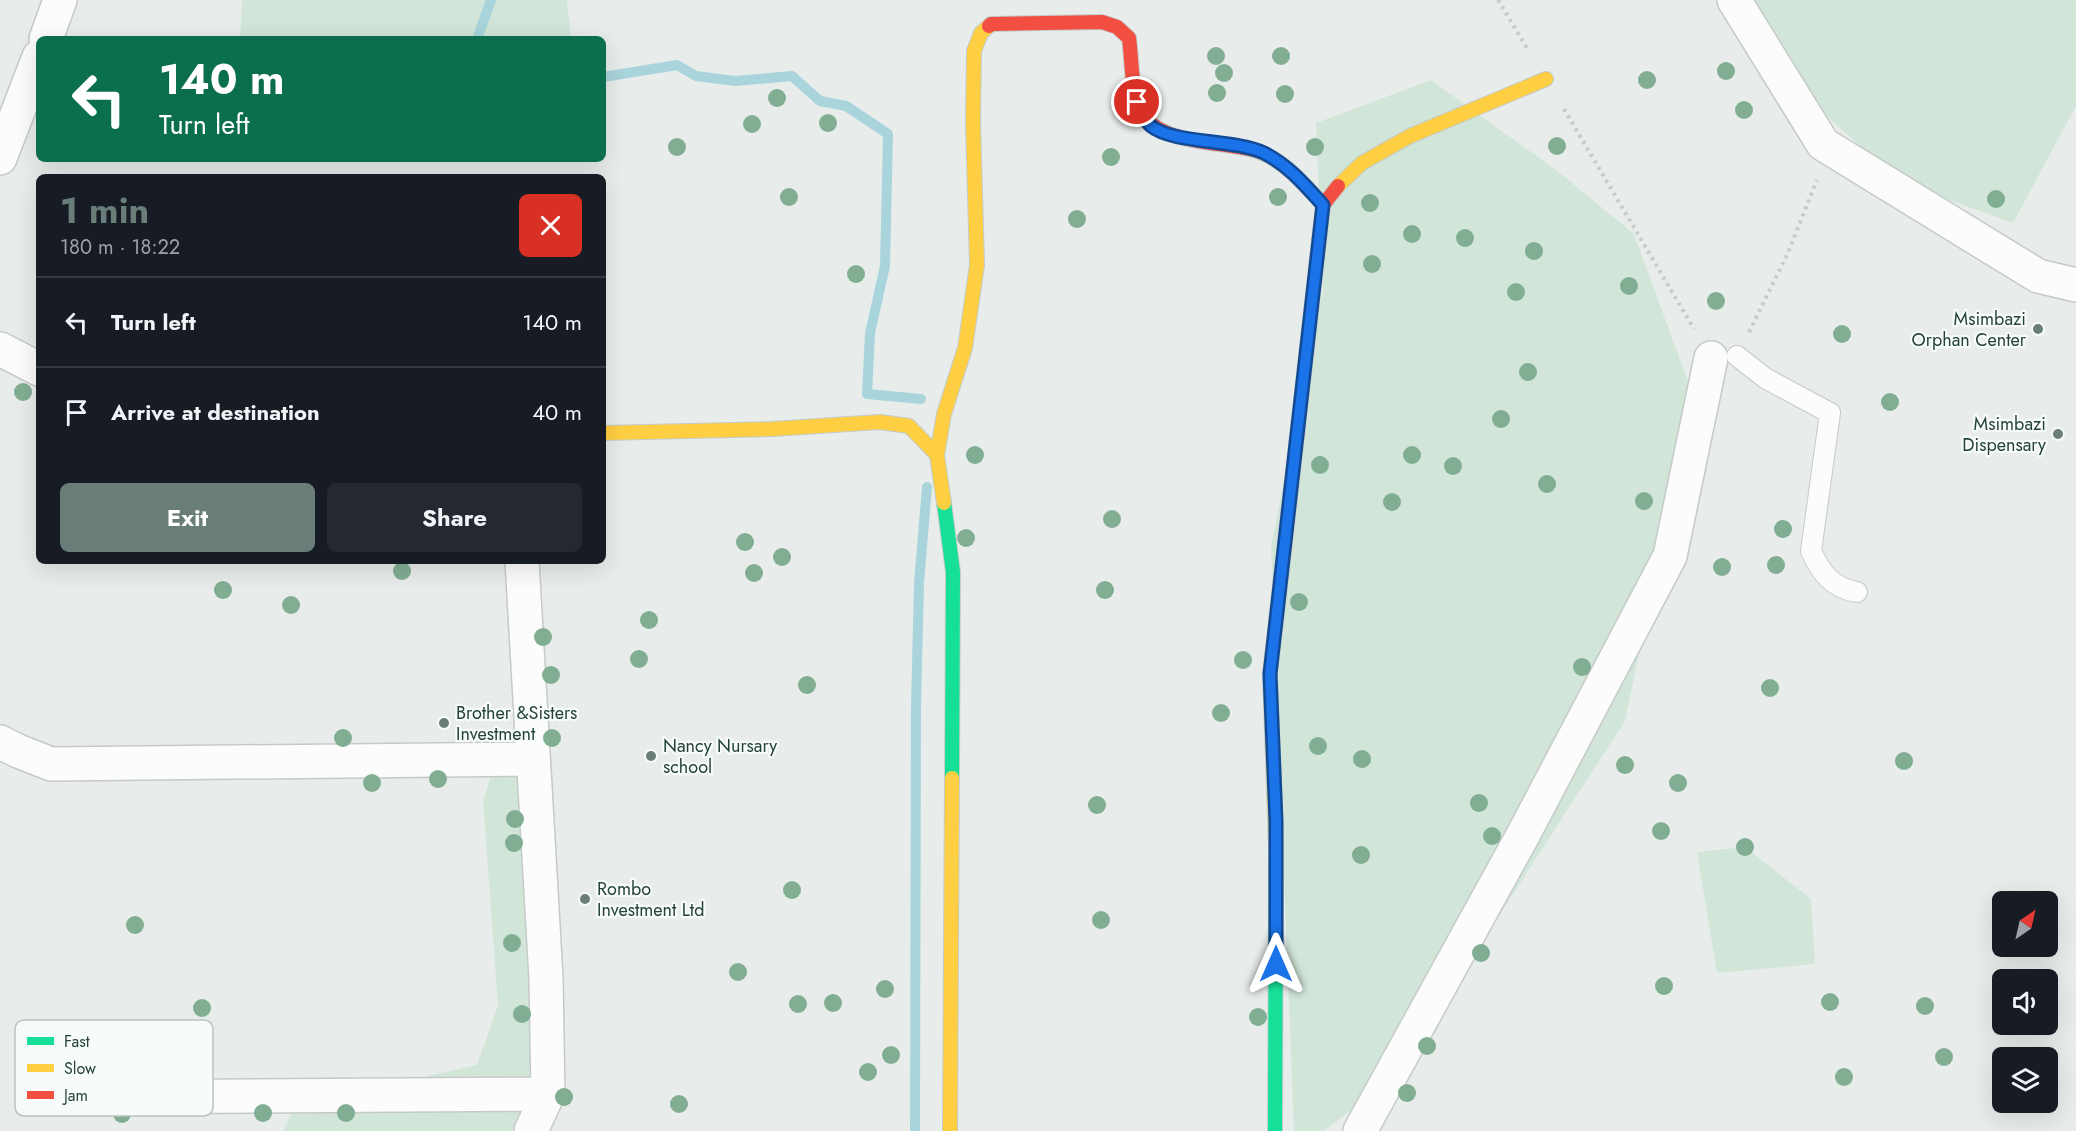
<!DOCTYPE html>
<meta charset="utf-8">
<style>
:root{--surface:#171b24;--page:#242831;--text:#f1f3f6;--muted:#9ea1a6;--line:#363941;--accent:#697e78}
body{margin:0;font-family:Jost,sans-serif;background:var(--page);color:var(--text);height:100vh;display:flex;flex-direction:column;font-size:22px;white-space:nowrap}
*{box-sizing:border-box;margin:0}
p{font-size:20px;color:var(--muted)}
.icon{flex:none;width:33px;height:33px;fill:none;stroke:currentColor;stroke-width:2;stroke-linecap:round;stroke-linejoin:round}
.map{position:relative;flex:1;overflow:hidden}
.panel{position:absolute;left:36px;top:174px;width:570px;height:390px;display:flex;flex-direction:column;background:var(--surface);border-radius:9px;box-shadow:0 6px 24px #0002}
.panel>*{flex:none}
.hud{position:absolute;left:36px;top:36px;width:570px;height:126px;border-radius:9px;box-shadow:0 6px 24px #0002;background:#0b6e4f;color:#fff;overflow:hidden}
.needle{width:39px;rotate:34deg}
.fabs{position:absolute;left:1992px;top:891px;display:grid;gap:12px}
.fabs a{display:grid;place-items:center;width:66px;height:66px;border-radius:9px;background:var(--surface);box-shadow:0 6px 24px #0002;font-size:30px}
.pin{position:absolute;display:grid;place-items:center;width:51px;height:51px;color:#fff;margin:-26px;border:3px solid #fff;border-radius:50%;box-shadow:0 2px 6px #0007}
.me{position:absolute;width:66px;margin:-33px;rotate:0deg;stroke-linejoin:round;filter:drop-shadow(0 0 4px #0008)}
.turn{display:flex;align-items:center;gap:21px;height:126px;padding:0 24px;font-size:27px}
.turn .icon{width:78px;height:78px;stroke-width:2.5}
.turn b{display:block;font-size:42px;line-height:51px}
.round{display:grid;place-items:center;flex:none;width:63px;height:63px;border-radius:9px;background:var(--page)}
.headline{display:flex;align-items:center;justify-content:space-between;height:102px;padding:0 24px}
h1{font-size:36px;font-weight:700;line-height:45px;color:var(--accent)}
.cta{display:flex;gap:12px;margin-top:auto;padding:12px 24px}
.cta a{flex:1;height:69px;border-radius:9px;background:var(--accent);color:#fff;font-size:24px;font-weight:700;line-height:69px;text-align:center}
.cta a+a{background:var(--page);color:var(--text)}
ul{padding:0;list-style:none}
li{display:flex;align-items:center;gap:18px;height:90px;padding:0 24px;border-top:2px solid var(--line)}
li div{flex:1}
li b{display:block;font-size:22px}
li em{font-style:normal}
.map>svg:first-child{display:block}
</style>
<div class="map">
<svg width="2076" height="1131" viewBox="0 0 2076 1131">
<rect width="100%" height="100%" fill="#e8edeb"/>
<!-- green -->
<path fill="#d1e6d8" d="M242,0h325l4,39h-331z
M1734,0h342v106l-63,117 -111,-40 -98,-87z
M1431,80l125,90 78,64 59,161 -68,326 -231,357 -70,53h-30l-23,-585 52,-256 -7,-167z
M492,772h54l-8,359h-255l12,-25 182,-41 21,-60 -15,-204z
M1745,847l66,52 4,65 -98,9 -20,-121z"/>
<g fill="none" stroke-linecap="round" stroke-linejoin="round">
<!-- stream -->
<path stroke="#a9d4db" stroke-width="10" d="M477,39l14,-39
M603,77l74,-12 19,11 39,5 57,-5 28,25 26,5 42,28 -3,132 -15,67 -3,61 54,5
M915,1131l1,-425 3,-123 8,-96"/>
<!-- lane casing -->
<g stroke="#c5cac8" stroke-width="22">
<path id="lane" d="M1737,356l28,22 65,35 -19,138c10,22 21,37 46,41"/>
</g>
<!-- street casing -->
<g stroke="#c5cac8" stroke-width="36">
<path id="street" d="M1734,0l89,144 215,132 38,9
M46,39l14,-39
M0,158l39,-101
M0,349l39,20
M522,561l24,417 2,116 -17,37
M0,742l18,9 33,13 482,-5
M109,1097l439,-3
M1360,1131l163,-296 147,-279 41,-198"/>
</g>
<!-- fast casing -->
<g stroke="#c3cbc8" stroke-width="16">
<path id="fast" d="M944,503l9,69 -1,206
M1275,1131l1,-284"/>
</g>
<!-- slow casing -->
<g stroke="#c3cbc8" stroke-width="16">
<path id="slow" d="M1260,152c26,10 45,33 63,53
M1338,186l24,-23 48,-27 136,-57
M603,433l169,-4 108,-7 29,4 28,29 7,48
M937,455l7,-41 21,-66 12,-83 -4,-143 1,-71 7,-18 8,-7
M1276,847l-6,-174 14,-122
M950,1131l2,-353"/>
</g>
<!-- jam casing -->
<g stroke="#c3cbc8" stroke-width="16">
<path id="jam" d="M989,26l2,-2 111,-2 15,5 12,11c3,23 2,47 10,69 14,40 87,33 121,45
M1284,551l39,-346 15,-19"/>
</g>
<!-- path -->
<path stroke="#c3ccca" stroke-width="4" stroke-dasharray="3 4.5" stroke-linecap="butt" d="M1498,0l29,48
M1564,109l130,220
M1749,332l38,-77 30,-75"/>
<!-- lane -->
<use href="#lane" stroke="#fcfcfc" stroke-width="20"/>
<!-- street -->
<use href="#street" stroke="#fcfcfc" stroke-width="33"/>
<!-- fast -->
<use href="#fast" stroke="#16e098" stroke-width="14"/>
<!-- slow -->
<use href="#slow" stroke="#ffcf43" stroke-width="14"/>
<!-- jam -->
<use href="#jam" stroke="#f24e42" stroke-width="14"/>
</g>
<!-- trees -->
<g fill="#81ae93">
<circle cx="1216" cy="56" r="9"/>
<circle cx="1281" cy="56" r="9"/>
<circle cx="1726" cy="71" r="9"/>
<circle cx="1224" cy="73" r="9"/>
<circle cx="1647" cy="80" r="9"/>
<circle cx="1217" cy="93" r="9"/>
<circle cx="1285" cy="94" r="9"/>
<circle cx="777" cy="98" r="9"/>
<circle cx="1744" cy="110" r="9"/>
<circle cx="828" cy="123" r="9"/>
<circle cx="752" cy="124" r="9"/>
<circle cx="1557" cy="146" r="9"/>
<circle cx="677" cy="147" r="9"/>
<circle cx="1315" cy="147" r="9"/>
<circle cx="1111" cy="157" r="9"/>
<circle cx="789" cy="197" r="9"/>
<circle cx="1278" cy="197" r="9"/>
<circle cx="1996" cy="199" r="9"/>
<circle cx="1370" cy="203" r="9"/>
<circle cx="1077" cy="219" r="9"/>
<circle cx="1412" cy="234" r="9"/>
<circle cx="1465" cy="238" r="9"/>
<circle cx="1534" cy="251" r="9"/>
<circle cx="1372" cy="264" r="9"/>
<circle cx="856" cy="274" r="9"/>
<circle cx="1629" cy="286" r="9"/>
<circle cx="1516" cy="292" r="9"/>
<circle cx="1716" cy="301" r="9"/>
<circle cx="1842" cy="334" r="9"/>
<circle cx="1528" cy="372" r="9"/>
<circle cx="23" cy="392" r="9"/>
<circle cx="1890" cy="402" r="9"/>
<circle cx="1501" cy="419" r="9"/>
<circle cx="975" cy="455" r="9"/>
<circle cx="1412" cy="455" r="9"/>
<circle cx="1320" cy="465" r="9"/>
<circle cx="1453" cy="466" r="9"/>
<circle cx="1547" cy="484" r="9"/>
<circle cx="1644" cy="501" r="9"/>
<circle cx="1392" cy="502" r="9"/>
<circle cx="1112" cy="519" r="9"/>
<circle cx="1783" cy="529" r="9"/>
<circle cx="966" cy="538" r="9"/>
<circle cx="745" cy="542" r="9"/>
<circle cx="782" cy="557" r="9"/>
<circle cx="1776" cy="565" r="9"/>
<circle cx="1722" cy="567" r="9"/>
<circle cx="402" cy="571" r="9"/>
<circle cx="754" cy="573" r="9"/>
<circle cx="223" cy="590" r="9"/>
<circle cx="1105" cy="590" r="9"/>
<circle cx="1299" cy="602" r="9"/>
<circle cx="291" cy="605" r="9"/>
<circle cx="649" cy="620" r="9"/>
<circle cx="543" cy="637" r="9"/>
<circle cx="639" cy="659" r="9"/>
<circle cx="1243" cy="660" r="9"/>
<circle cx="1582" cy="667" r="9"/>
<circle cx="551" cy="675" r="9"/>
<circle cx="807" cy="685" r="9"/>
<circle cx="1770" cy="688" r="9"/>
<circle cx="1221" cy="713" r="9"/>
<circle cx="343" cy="738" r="9"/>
<circle cx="552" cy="738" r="9"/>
<circle cx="1318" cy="746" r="9"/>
<circle cx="1362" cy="759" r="9"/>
<circle cx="1904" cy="761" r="9"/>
<circle cx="1625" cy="765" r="9"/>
<circle cx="438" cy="779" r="9"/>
<circle cx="372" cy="783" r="9"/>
<circle cx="1678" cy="783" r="9"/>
<circle cx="1479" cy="803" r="9"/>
<circle cx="1097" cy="805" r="9"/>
<circle cx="515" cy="819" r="9"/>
<circle cx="1661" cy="831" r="9"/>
<circle cx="1492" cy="836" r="9"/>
<circle cx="514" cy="843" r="9"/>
<circle cx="1745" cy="847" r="9"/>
<circle cx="1361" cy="855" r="9"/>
<circle cx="792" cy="890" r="9"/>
<circle cx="1101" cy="920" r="9"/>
<circle cx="135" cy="925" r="9"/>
<circle cx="512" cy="943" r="9"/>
<circle cx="1481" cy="953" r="9"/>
<circle cx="738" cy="972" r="9"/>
<circle cx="1664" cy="986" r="9"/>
<circle cx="885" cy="989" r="9"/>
<circle cx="1830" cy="1002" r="9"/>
<circle cx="833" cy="1003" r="9"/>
<circle cx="798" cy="1004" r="9"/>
<circle cx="1925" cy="1006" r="9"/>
<circle cx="202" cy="1008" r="9"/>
<circle cx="522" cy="1014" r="9"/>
<circle cx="1258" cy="1017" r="9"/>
<circle cx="1427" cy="1046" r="9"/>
<circle cx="891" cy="1055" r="9"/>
<circle cx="1944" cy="1057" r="9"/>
<circle cx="868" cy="1072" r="9"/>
<circle cx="1844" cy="1077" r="9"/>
<circle cx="1407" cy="1093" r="9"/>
<circle cx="564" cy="1097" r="9"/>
<circle cx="679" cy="1104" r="9"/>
<circle cx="263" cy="1113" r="9"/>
<circle cx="346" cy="1113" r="9"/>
<circle cx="122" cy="1114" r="9"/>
</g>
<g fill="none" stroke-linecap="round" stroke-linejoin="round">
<!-- route casing -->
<g stroke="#114b97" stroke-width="15">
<path id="route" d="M1137,102c3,9 7,18 14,24 22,18 83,13 113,27 24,12 41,32 59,52l-53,469 6,147v143"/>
</g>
<!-- route -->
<use href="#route" stroke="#1a73e8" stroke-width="10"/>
</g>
<!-- markers -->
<g fill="#697e78" stroke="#f7fbf9" stroke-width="2">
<circle cx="2038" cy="329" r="6"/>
<circle cx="2058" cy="434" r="6"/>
<circle cx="444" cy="723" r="6"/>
<circle cx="651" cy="756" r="6"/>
<circle cx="585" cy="899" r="6"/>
</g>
<g text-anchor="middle" stroke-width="4.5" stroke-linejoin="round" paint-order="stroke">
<!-- poi labels -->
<g font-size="18" fill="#24423a" stroke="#f7fbf9" text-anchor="start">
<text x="2026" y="325" text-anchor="end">Msimbazi<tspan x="2026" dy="21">Orphan Center</tspan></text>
<text x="2046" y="430" text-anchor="end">Msimbazi<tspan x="2046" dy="21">Dispensary</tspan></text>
<text x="456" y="719">Brother &amp;Sisters<tspan x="456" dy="21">Investment</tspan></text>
<text x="663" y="752">Nancy Nursary<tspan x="663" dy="21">school</tspan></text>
<text x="597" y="895">Rombo<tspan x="597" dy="21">Investment Ltd</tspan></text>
</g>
</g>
<!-- legend -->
<rect x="15" y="1020" width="198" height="96" rx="9" fill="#f7fbf9" stroke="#b8c4c0" stroke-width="1.5"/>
<rect x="27" y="1037" width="27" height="8" fill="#16e098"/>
<rect x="27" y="1064" width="27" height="8" fill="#ffcf43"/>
<rect x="27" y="1091" width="27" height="8" fill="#f24e42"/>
<g font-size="16" fill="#24423a">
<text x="64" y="1047">Fast</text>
<text x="64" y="1074">Slow</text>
<text x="64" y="1101">Jam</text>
</g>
</svg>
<div class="fabs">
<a><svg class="needle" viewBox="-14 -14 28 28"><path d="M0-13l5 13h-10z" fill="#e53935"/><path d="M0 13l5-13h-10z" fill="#9ea1a6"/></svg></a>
<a><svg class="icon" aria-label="sound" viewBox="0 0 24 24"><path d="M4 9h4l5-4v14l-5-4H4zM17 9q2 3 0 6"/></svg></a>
<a><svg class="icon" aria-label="layers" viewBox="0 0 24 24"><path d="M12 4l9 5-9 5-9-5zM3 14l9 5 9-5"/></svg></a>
</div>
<div class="pin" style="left:1137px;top:102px;background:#d93025"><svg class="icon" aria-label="arrive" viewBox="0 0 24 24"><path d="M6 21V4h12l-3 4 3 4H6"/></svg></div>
<svg class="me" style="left:1276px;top:964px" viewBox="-20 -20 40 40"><path d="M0-17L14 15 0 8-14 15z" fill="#1a73e8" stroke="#fff" stroke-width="4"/></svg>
<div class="hud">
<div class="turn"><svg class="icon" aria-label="left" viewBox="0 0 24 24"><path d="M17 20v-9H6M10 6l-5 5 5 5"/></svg><div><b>140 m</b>Turn left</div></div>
</div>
<section class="panel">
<div class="headline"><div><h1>1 min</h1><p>180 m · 18:22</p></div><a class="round" style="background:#d93025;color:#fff"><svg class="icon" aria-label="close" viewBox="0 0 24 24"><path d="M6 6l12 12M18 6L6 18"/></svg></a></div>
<ul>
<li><svg class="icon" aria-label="left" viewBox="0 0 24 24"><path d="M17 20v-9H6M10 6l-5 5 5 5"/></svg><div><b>Turn left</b></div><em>140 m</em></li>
<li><svg class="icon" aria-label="arrive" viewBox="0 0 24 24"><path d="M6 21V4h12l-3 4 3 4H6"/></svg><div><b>Arrive at destination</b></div><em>40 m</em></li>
</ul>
<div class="cta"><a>Exit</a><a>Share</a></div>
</section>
</div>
